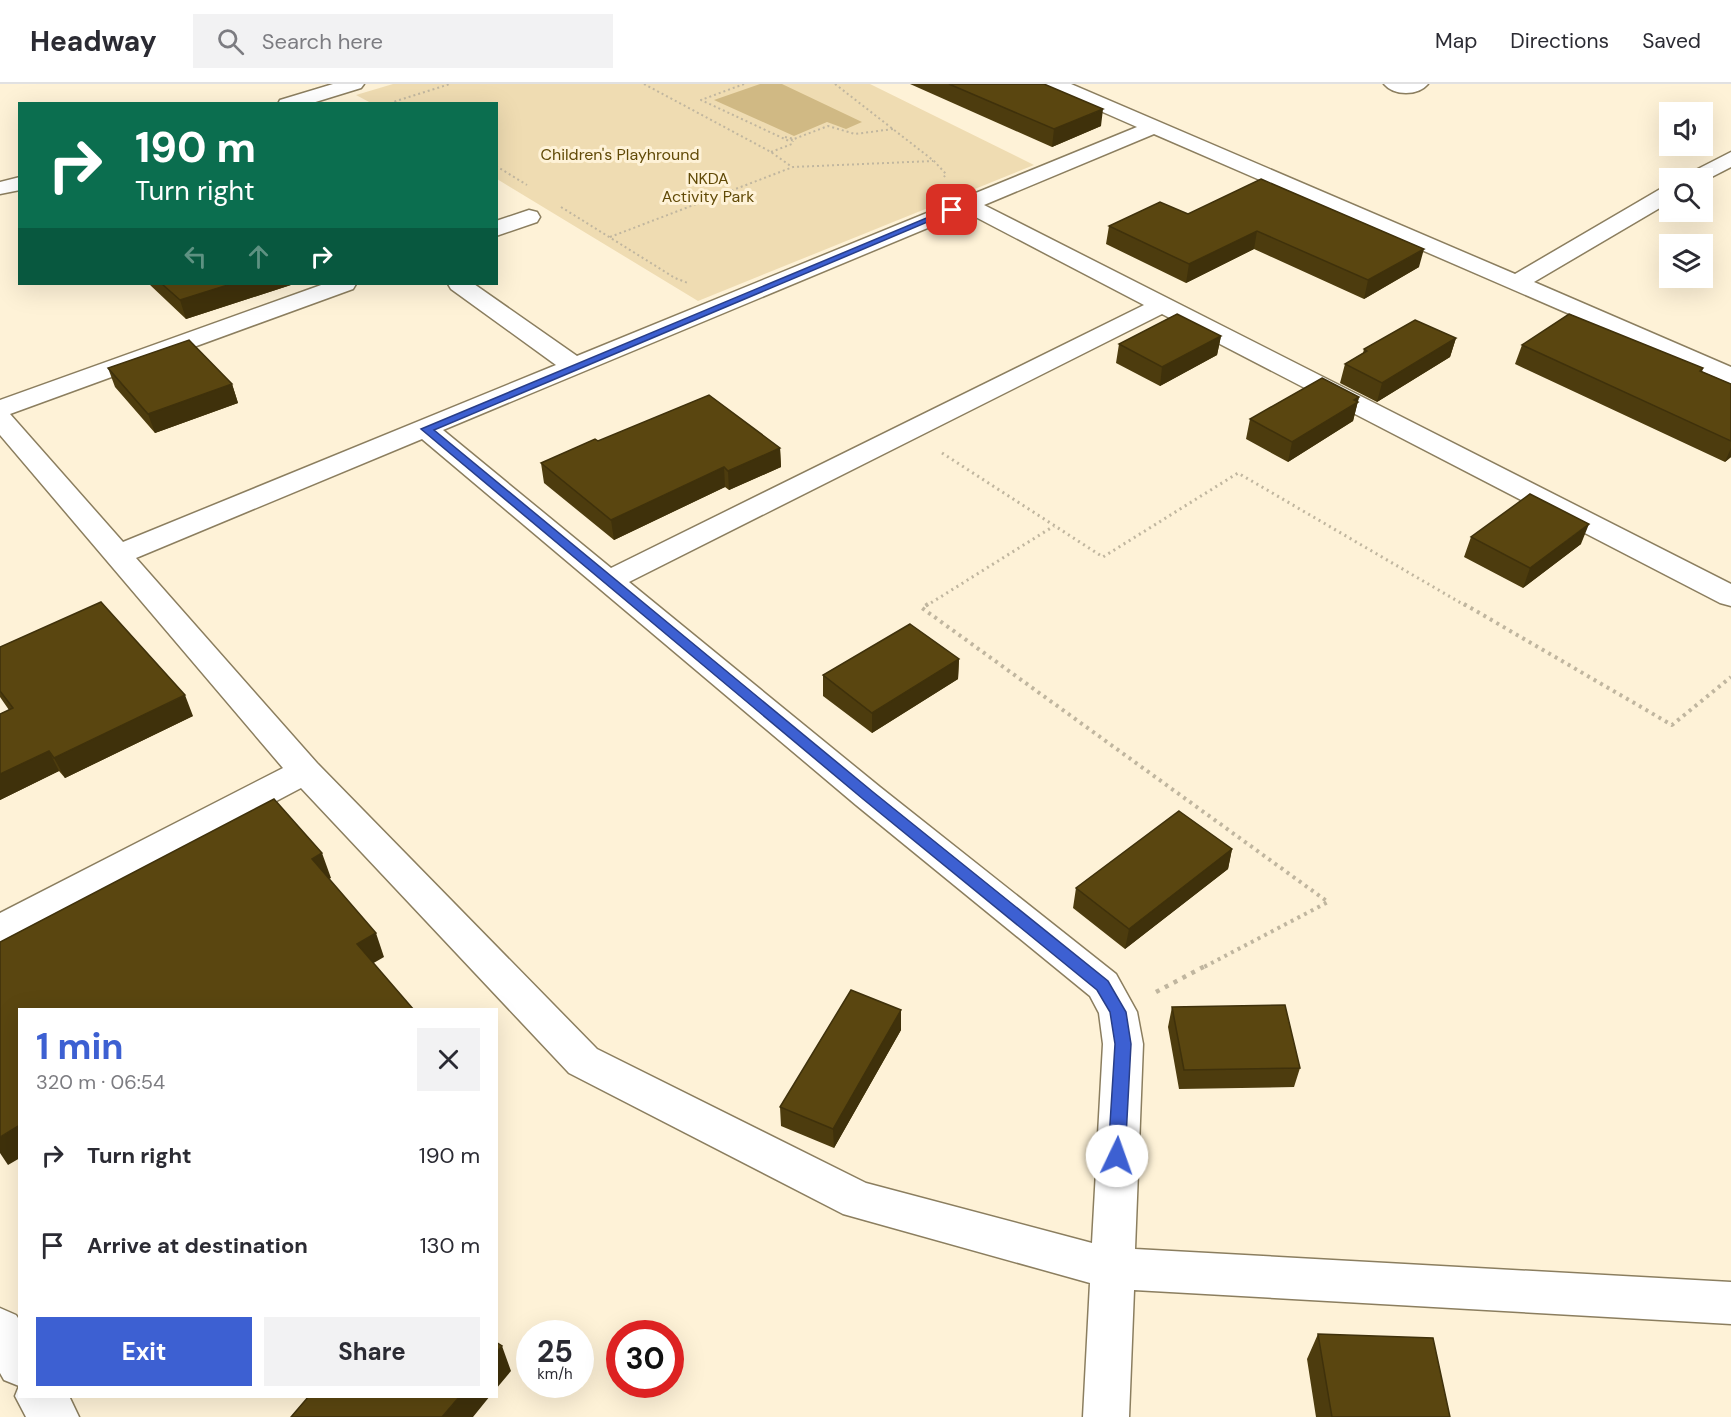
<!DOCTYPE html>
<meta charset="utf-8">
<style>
:root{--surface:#fff;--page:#f2f2f3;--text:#2b2b33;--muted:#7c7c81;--line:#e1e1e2;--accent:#3d60d2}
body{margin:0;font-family:"DM Sans",sans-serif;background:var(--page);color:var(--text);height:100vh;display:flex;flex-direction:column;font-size:22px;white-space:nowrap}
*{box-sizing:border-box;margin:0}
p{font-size:20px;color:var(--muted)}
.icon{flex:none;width:33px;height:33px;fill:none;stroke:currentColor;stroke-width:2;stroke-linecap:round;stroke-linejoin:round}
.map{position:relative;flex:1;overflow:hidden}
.drawer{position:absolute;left:18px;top:924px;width:480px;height:390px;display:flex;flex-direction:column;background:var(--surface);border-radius:0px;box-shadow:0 6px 24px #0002}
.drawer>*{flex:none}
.guide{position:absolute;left:18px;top:18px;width:480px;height:183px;border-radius:0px;box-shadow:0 6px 24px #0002;background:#0b6e4f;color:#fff;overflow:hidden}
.controls{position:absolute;left:1659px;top:18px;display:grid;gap:12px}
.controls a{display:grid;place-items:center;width:54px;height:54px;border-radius:0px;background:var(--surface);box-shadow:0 6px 24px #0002;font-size:30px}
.speed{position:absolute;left:516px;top:1236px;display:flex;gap:12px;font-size:30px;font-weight:700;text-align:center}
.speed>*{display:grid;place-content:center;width:78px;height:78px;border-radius:50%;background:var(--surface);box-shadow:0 6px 24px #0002;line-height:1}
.speed small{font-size:15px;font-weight:400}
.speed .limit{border:9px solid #d22;background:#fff;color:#111}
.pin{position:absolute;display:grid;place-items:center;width:51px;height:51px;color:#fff;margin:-26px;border-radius:12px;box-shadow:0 3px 9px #0006}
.me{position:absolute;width:66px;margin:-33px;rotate:3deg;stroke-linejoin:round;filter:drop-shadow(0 0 4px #0008)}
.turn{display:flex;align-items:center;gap:21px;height:126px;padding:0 18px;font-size:27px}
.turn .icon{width:78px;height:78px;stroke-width:2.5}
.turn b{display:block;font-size:42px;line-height:51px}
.lanes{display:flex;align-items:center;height:57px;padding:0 18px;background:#0003;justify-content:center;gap:30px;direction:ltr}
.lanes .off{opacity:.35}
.round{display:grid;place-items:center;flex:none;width:63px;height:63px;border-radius:0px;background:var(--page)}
.head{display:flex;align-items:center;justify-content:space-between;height:102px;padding:0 18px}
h1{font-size:36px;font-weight:700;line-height:45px;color:var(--accent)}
.button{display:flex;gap:12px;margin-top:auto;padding:12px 18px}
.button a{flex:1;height:69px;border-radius:0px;background:var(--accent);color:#fff;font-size:24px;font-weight:700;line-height:69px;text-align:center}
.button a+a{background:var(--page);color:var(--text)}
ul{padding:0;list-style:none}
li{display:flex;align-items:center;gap:18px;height:90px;padding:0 18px}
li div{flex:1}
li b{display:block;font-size:22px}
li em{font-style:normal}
header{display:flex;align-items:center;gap:36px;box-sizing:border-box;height:84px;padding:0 30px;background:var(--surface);border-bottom:2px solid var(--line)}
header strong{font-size:28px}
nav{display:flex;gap:33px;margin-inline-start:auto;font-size:21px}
.search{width:420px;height:54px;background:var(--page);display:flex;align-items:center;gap:15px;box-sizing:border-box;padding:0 21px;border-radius:0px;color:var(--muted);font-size:22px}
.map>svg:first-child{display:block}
</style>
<header>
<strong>Headway</strong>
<div class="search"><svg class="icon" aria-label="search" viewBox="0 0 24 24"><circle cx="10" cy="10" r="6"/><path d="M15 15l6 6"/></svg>Search here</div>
<nav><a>Map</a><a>Directions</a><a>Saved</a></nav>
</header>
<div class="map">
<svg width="1731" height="1333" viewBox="0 0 1731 1333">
<rect width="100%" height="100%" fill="#fef2d7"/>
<!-- green -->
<path fill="#efdcb2" d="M393,0h477l164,81 -336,136 -201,-122 -1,-75 -125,-1 -15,-8z"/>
<!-- water -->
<path fill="#d0b984" d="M760,0h22l80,38 -16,7 -19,-7 -33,14 -80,-36z"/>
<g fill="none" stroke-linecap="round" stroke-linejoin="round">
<!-- minor casing -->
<g stroke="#8b7e5f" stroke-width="3">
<path id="minor" d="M333,0h31l-3,4 -52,16h-31l2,-4z
M1045,0h26l444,190 147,-86 8,-1v15l-136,80 197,85v17l-577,-250 -170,71 747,379v22l-11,-3 -558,-289 -533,268 251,205 236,187 21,38 6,32 -8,205 596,33v42l-597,-34 -5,127h-46l7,-134 -247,-69 -274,-141 -268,-285 -288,152 -13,4v-31l283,-145 -283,-333v-35l324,-116h32l-3,5 -343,125 113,128 433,-177 -105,-76 -3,-5h26l103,72 560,-229 -89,-39zM966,128l178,93 -533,263 -168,-138zM422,355l434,366 234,191 9,17 4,31 -11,199 -226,-60 -269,-134 -280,-286 -181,-205z
M1384,0h44c-10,12 -34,12 -44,0z
M1731,68v15l-29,15v-4h-18l4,-4z
M20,93v13l-20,4v-12z
M529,126l8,2 3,5 -3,5 -41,14v-15z
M0,1224l16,7 4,6v75h49l10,21h-53l-11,-21 4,-10 -15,-6 -4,-7z"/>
</g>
<!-- path-far3 -->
<path stroke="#c0b69f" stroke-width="2" stroke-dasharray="2 3" stroke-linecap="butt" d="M644,0l127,68 21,15
M744,0l-43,16 88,41 5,-2
M835,0l99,77 12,13 -2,3
M396,20l-3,-2 57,-18
M785,53l9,2 34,-13 27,8 38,-5
M771,68l21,-8 1,-3
M496,82l31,19
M561,123l114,71 13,5
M610,153l183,-70 140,-6"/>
<!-- path-far2 -->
<path stroke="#c0b69f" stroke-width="3" stroke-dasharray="2 4" stroke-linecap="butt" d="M942,369l161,104 135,-84 228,133
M926,522l128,-80"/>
<!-- path-far1 -->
<path stroke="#c0b69f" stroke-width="4" stroke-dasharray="3 4.5" stroke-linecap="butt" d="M928,520l-6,4 406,294 -124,65
M1464,520l208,121 59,-48"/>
<!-- path -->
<path stroke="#c0b69f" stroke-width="4.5" stroke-dasharray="4 6" stroke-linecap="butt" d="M1156,908l51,-27"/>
<!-- minor -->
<use href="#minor" fill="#fff" fill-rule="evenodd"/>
</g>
<!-- wall -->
<path fill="#4d3c0e" d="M910,0h134l57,42 -49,21z
M1188,130l231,53 -55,32 -110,-50 -68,34 -80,-39 3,-18z
M149,200h145l-108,35z
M1221,252l-4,19 -57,31 -44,-23 3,-19z
M1456,254l-6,19 -73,45 -37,-19 5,-19 18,-11 1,-4z
M1522,261l181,23 -1,4 29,12v73l-6,5 -210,-98z
M108,284l124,16 6,19 -83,30 -40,-46z
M1359,313l-6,24 -65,41 -42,-23 4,-20z
M598,357l182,7 1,19 -52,23 -4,-3 -111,53 -70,-57 -3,-20z
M1471,453l110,7 -58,44 -59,-31z
M0,563l193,69 -128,62 -6,-7 -59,29v-86l9,-4 -9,-13z
M959,575l-1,20 -86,54 -49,-37v-21z
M1232,765l-4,20 -103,80 -52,-41 3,-20z
M1172,923l128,61 -6,19 -115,2 -11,-62z
M901,926v20l-67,118 -53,-22 -1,-19z
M1318,1250l132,83h-134l-9,-58z"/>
<!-- shaded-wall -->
<path fill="#3f310b" d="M1103,25l-2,17 -49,21 2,-18z
M1257,147l-3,18 -68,34 3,-19z
M1424,165l-5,18 -55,32 4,-19z
M231,200h63l-108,35 -6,-19z
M1221,252l-4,19 -57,31 2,-19z
M1456,254l-6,19 -73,45 5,-19z
M232,300l6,19 -83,30 -7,-19z
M1359,313l-6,24 -65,41 4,-20z
M780,364l1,19 -52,23 -1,-19z
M1731,364v9l-6,5z
M724,383l1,20 -111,53 -3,-20z
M1589,440l-8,20 -58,44 7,-20z
M959,575l-1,20 -86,54v-20z
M185,611l8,21 -128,62 -11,-20z
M49,667l10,20 -59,29v-26z
M1232,765l-4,20 -103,80 4,-20z
M322,769l9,25 -10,5 -9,-24z
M376,849l8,24 -19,11 -8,-24z
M901,926v20l-67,118 -1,-19z
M20,1041v33l-12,7 -8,-12v-16z
M502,1262l9,25 -15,18v-36z
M460,1312h30l-17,21h-31z"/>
<!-- building -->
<path fill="#5a4610" stroke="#3f310b" stroke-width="1.5" d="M949,0h95l59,25 -49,20z
M1261,95l163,70 -56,31 -111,-49 -68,33 -80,-38 51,-24 28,12z
M162,200h69l-51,16z
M1177,230l44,22 -59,31 -43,-23z
M1569,230l134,54 -3,3 31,13v57l-209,-96z
M1415,236l41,18 -74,45 -37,-19 22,-13 -3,-2z
M189,256l43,44 -84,30 -40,-46z
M1322,294l37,19 -5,3 4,2 -66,40 -42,-23z
M709,311l71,53 -52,23 -4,-4 -113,53 -70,-57 54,-24 3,2z
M1530,410l59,30 -59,44 -59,-31z
M101,518l84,93 -131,63 -5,-7 -49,23v-60l13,-6 -13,-17v-44z
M910,540l49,35 -87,54 -49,-38z
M274,715l48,54 -10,6 64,74 -19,11 57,66h-394v115l-20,12v-195z
M1179,727l53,38 -103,80 -53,-41z
M851,906l50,20 -68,119 -53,-22z
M1285,921l15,63 -116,2 -12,-63z
M1318,1250l115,4 17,79h-118z
M496,1258l6,4 -6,7z
M309,1312h151l-18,21h-151z"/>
<!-- route -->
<path fill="#3d60d2" stroke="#283e88" stroke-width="1.5" d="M948,125l8,1 -522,220 439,362 235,189 18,31 5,32 -6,112 -2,5 -6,3 -6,-3 -3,-5 7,-112 -5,-32 -13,-22 -234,-191 -442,-370z"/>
<g text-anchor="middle" stroke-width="6" stroke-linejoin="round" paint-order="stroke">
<!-- far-park labels -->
<g font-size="16" fill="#614a07" stroke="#fef2d7">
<text x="620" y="76">Children's Playhround</text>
<text x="708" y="100">NKDA<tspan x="708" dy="18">Activity Park</tspan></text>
</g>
</g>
</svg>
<div class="controls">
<a><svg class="icon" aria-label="sound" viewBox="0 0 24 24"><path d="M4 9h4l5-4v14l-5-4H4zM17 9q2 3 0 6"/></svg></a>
<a><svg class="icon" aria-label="search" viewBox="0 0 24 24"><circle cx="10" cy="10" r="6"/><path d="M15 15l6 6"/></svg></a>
<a><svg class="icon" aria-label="layers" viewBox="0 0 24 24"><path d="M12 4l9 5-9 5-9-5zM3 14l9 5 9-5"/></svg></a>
</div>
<div class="speed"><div>25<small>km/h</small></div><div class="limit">30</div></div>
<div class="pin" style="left:952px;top:126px;background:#d93025"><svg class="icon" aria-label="arrive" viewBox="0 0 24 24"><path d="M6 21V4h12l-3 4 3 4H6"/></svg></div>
<svg class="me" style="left:1117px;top:1072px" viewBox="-20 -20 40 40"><circle r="19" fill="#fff"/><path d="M0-13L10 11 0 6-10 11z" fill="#3d60d2"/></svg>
<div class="guide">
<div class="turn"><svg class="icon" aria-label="right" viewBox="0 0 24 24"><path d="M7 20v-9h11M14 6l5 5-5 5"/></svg><div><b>190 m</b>Turn right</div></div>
<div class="lanes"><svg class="icon off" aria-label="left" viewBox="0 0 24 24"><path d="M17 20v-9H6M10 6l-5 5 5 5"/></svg><svg class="icon off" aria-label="ahead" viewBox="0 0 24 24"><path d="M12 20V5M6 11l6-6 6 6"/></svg><svg class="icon" aria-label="right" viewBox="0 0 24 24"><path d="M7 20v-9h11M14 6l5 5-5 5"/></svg></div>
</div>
<section class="drawer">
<div class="head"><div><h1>1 min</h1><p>320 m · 06:54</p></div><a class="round"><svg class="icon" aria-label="close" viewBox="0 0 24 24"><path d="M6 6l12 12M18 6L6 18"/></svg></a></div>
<ul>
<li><svg class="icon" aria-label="right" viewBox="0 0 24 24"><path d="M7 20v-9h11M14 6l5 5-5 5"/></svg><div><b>Turn right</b></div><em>190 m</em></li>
<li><svg class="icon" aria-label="arrive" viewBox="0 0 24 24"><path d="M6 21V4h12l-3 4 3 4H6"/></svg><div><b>Arrive at destination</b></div><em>130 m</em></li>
</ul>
<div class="button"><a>Exit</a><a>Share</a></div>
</section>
</div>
